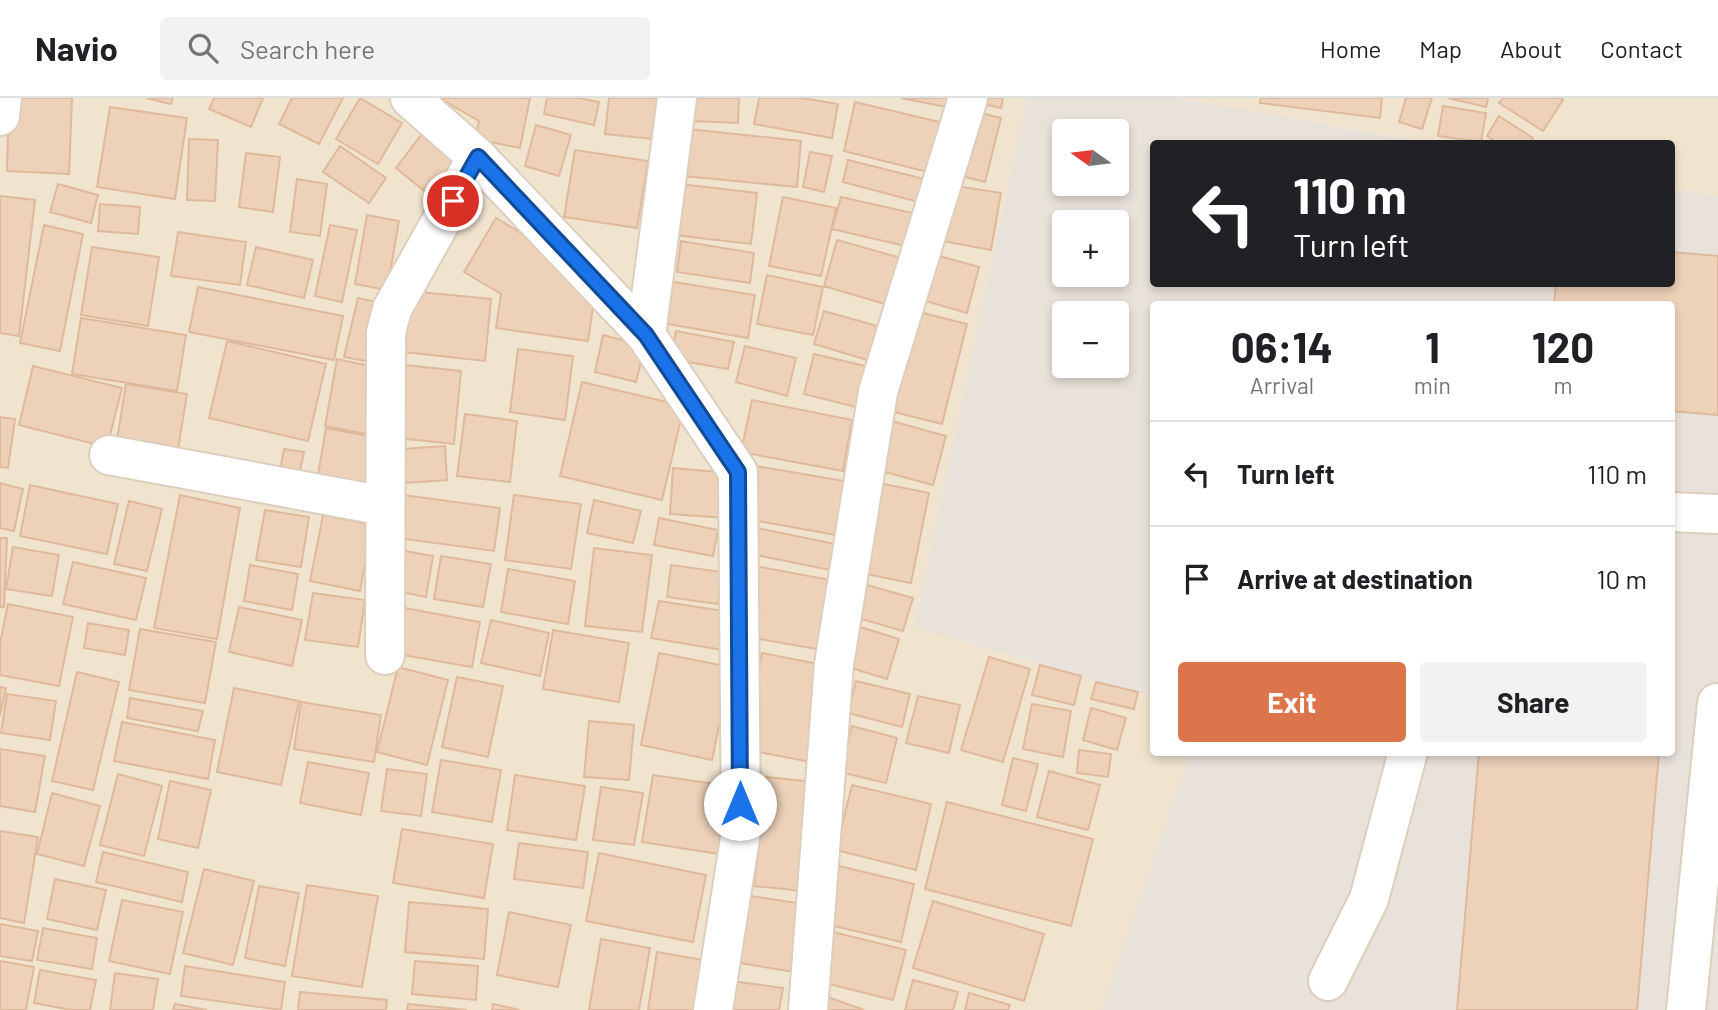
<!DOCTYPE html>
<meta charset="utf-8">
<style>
:root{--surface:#fff;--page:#f2f2f2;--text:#202124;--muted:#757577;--line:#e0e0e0;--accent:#dd754c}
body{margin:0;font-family:Barlow,sans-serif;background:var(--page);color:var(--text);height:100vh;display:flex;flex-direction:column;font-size:26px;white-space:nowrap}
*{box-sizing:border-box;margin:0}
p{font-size:23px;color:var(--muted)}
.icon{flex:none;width:38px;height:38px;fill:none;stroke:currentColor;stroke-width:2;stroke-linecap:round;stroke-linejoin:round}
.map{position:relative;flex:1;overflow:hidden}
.side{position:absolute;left:1150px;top:203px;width:525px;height:455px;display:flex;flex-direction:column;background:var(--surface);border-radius:7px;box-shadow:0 4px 10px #0003}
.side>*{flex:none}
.guide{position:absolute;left:1150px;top:42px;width:525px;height:147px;border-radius:7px;box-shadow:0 4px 10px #0003;background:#202124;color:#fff;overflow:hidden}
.needle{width:46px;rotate:284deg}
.buttons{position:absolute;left:1052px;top:21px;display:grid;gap:14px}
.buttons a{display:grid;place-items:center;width:77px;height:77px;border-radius:7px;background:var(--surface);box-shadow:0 4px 10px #0003;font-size:35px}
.pin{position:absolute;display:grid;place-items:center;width:60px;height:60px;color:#fff;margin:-30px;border:4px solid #fff;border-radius:50%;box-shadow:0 2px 7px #0007}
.me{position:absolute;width:77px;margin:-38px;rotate:0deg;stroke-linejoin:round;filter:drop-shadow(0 0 5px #0008)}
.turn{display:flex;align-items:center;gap:24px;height:147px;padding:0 28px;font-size:32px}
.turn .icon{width:91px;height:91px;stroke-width:2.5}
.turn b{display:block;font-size:49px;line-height:60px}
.eta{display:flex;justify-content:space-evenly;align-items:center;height:119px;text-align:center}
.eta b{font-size:42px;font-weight:700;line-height:49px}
.primary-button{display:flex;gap:14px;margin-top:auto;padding:14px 28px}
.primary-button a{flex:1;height:80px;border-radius:7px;background:var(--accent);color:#fff;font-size:28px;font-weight:700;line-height:80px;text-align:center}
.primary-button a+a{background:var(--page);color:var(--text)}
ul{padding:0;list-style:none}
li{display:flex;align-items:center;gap:21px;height:105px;padding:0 28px;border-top:2px solid var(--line)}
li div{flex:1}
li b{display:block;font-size:26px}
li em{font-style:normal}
header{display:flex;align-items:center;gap:42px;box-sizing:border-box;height:98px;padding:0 35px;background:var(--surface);border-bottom:2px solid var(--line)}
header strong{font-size:33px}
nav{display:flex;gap:38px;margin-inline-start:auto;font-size:24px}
.search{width:490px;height:63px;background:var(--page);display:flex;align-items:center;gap:18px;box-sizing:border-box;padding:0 24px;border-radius:7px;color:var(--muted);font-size:26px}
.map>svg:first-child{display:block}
</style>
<header>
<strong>Navio</strong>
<div class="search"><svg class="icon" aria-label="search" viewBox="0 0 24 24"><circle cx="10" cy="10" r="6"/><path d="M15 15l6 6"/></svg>Search here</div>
<nav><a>Home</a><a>Map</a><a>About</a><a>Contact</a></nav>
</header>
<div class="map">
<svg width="1718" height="912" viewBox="0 0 1718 912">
<rect width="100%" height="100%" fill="#faf1e0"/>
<!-- residential -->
<path fill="#f1e4cf" d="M0,0h1027l-113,529 239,70v55l37,1 -88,257h-1102z
M1179,0h539v98l-47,-8v-44l-242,-1z"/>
<!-- industrial -->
<path fill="#e9e2db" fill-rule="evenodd" d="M1027,0h152l250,45 -276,1v140h518v-96l47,8v814h-616l88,-257 481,-1v-448h-518v393l-239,-70zM1064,33h52v53h-52zM1064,124h52v53h-52zM1064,215h52v53h-52z"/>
<!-- building -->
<path fill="#edd1b9" stroke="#dfb99b" stroke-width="2" d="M9,0h63l-3,76 -62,-3z
M146,0h27l-2,6z
M214,0h49l-12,29 -42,-18z
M292,0h51l-24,46 -40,-20z
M360,0l42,25 -24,41 -42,-25z
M439,0h91l-10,50 -45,-9 4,-18z
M547,0h32l20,4 -5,23 -50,-11z
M609,0h57l-3,42 -58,-6z
M691,0h48l-1,25 -48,-2z
M759,0h43l36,6 -6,34 -78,-14z
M901,0h57l-2,11z
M980,0h23l-2,10 -22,-5z
M1261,0h121l-2,20 -120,-15z
M1406,0h26l-10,31 -23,-7z
M1448,0h40l-2,9z
M1503,0h58l2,2 -20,31 -44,-28z
M855,4l93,22 -12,50 -92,-23z
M1443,8l43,7 -5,29 -43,-6z
M110,9l77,11 -12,81 -78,-12z
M973,13l28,7 -16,64 -28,-7z
M1499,18l34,22 -3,6h-31l-12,-8z
M536,27l35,10 -12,41 -34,-10z
M688,31l113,12 -4,46 -114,-11z
M422,36l38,29 -27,35 -37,-30z
M189,41l29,1 -3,61 -28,-1z
M340,48l46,32 -17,25 -46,-31z
M575,52l73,11 -11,67 -73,-11z
M810,54l22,4 -8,36 -21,-5z
M246,55l34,4 -7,55 -34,-5z
M848,62l84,21 -6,23 -83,-22z
M297,81l30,5 -7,52 -30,-4z
M58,86l40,11 -7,28 -41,-11z
M680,86l77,9 -6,51 -77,-9z
M951,87l50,8 -10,57 -49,-9z
M0,98l35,4 -16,136 -19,-3z
M783,99l53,11 -15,68 -52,-10z
M841,99l71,16 -7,33 -73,-17z
M100,106l40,3 -2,27 -40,-3z
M367,117l32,6 -12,69 -32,-6z
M496,120l82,49 -9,16 27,3 -8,55 -92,-13 5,-34 -37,-22z
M44,127l39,9 -23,117 -40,-8z
M330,127l27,5 -15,72 -27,-6z
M178,134l68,10 -6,43 -69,-9z
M837,142l64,18 -13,47 -64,-19z
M681,143l73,12 -4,30 -73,-11z
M92,149l67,10 -11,69 -67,-11z
M256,149l57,13 -9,38 -57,-13z
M1671,154l47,4v159l-47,-4v-107h-117l2,-20h115z
M932,156l47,13 -12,46 -48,-14z
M767,177l56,12 -10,48 -56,-11z
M668,183l87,14 -7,43 -86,-15z
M198,189l145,29 -9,44 -145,-28z
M410,193l81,8 -6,62 -81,-9z
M358,200l27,6 -14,58 -27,-5z
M824,213l60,17 -10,34 -60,-18z
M915,213l52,13 -25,100 -52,-13z
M81,220l105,17 -9,56 -105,-17z
M676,233l58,11 -6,27 -58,-10z
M603,237l42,11 -9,36 -41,-10z
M227,243l99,23 -18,77 -99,-23z
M745,248l51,12 -9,38 -51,-14z
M518,251l55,7 -8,64 -55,-8z
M814,256l60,14 -10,41 -60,-15z
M337,261l47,10 -13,66 -46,-9z
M404,267l57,6 -7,73 -56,-6z
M33,268l89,22 -15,59 -88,-22z
M582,284l102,24 -22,94 -102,-24z
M126,286l61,10 -10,62 -61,-10z
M752,302l100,20 -9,51 -102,-19z
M465,316l52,7 -7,61 -53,-6z
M0,319l15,2 -7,49 -8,-1z
M888,322l58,16 -13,49 -59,-16z
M326,330l48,9 -10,58 -48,-8z
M445,348l2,34 -56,4 -2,-34z
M284,351l20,3 -5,23 -19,-4z
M750,367l106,18 -9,54 -106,-19z
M673,370l55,5 -3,45 -55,-4z
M0,385l23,6 -9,42 -14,-3z
M879,385l50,10 -18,90 -50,-10z
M30,387l88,19 -11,50 -87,-18z
M396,396l104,14 -6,43 -104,-14z
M180,397l60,13 -23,131 -63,-11z
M514,397l67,9 -10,65 -66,-9z
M594,402l47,11 -8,32 -46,-10z
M129,403l33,8 -15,62 -33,-7z
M265,412l44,7 -8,50 -45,-7z
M323,417l49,10 -12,66 -50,-10z
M659,420l59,12 -5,26 -59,-11z
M752,429l93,19 -5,26 -94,-19z
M0,440h7l-3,69h-4z
M13,449l46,8 -7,41 -46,-7z
M594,450l58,7 -10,77 -57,-6z
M399,452l34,6 -7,41 -34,-7z
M441,458l50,8 -8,43 -49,-8z
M73,464l73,16 -10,42 -73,-16z
M250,467l48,9 -6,36 -48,-9z
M671,467l51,7 -4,32 -51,-7z
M755,468l86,16 -13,69 -86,-15z
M508,471l67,12 -7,43 -67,-12z
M867,487l46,13 -10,33 -45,-13z
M313,495l52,7 -7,47 -53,-7z
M659,503l71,11 -7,38 -72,-12z
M8,506l65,13 -14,69 -59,-11v-32z
M239,509l63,13 -10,46 -63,-14z
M405,510l75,14 -8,45 -75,-13z
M491,522l58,13 -9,43 -59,-13z
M88,525l41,7 -4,25 -41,-7z
M860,529l39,12 -12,40 -39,-12z
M140,531l76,13 -11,61 -76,-13z
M553,532l76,13 -10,59 -76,-13z
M659,555l72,14 -19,93 -71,-15z
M762,555l72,14 -18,96 -73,-14z
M989,559l41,12 -27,93 -42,-12z
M1040,567l41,11 -7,29 -42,-10z
M398,569l50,13 -21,85 -50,-13z
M77,574l42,10 -26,108 -41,-9z
M457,579l46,9 -15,71 -46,-10z
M856,583l54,13 -8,33 -54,-14z
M1096,584l42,10 -4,17 -43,-10z
M0,589l6,1 -6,28z
M234,590l65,13 -18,84 -64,-13z
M7,596l49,7 -6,39 -49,-7z
M918,598l42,9 -11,48 -43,-10z
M130,600l73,13 -5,20 -71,-13z
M301,604l80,13 -7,47 -80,-13z
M1032,606l39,7 -8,46 -40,-8z
M1091,610l35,10 -9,32 -34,-10z
M589,623l45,4 -5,55 -45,-3z
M122,624l93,18 -7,39 -94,-18z
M852,628l45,12 -11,45 -46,-11z
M0,651l45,7 -10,56 -35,-6z
M1079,652l32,4 -3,23 -31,-4z
M1479,654h180l-22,258h-180z
M1013,660l25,6 -12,47 -24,-6z
M441,662l60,10 -9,52 -60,-10z
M308,664l61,11 -8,42 -61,-12z
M387,671l40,5 -6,42 -40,-5z
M1049,673l51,14 -12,45 -51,-13z
M118,676l44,12 -18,70 -44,-11z
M515,677l70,11 -9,54 -69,-10z
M653,677l77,11 -11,68 -77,-12z
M766,679l48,5 -12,109 -48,-5z
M170,683l41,9 -13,58 -40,-9z
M852,687l79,19 -15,66 -80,-20z
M601,689l42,6 -9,52 -41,-5z
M52,695l48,13 -16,60 -47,-12z
M947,704l146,37 -22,87 -146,-37z
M402,731l91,15 -9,54 -91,-15z
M0,733l38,6 -14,86 -24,-5z
M519,745l69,9 -5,36 -69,-9z
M103,754l85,20 -6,30 -86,-20z
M599,755l107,22 -13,67 -107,-21z
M839,768l75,18 -13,58 -75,-18z
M204,771l50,12 -21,84 -50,-12z
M55,781l51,11 -9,40 -50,-11z
M307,787l71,11 -16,91 -70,-11z
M259,788l40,7 -14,73 -40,-8z
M744,797l61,9 -10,68 -62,-10z
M122,802l61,12 -13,62 -61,-13z
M933,803l111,33 -20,67 -111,-33z
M409,804l79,7 -4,50 -79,-7z
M509,814l62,13 -13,62 -61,-12z
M0,826l38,7 -6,30 -32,-5z
M43,830l54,10 -5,31 -55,-9z
M829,833l77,19 -13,50 -76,-19z
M601,841l49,9 -11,62h-50z
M657,854l47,8 -8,50h-48z
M0,863l34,6 -8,43h-26z
M415,863l63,5 -2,34 -64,-6z
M185,868l100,16 -4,28 -100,-14z
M40,872l56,10 -6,30h-19l-37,-7z
M115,875l43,6 -5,31h-43z
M725,882l58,8 -4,22h-58z
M913,882l45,12 -5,18h-48z
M300,894l87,8 -1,10h-88z
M969,895l41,12 -2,5h-43z
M822,897l42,15h-47z
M175,906l32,6h-34z
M408,906l59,6h-60z
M493,906l27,6h-28z"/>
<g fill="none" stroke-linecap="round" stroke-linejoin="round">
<!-- minor casing -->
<g stroke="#ddcebd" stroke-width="42">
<path id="minor" d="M410,0l67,59 169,178 92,137 3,360 -28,178
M0,18l2,-18
M646,237l31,-237
M109,357l276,51
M1671,414l47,2
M385,557l1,-322 6,-24 85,-152
M1328,883l41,-82 39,-147
M808,912l26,-346 44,-272 90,-294
M1686,912l31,-307"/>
</g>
<!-- minor -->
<use href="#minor" stroke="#fff" stroke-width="38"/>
</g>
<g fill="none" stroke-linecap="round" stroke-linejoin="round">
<!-- route casing -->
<g stroke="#114b97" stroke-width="18">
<path id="route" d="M453,103l25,-44 168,178 92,137 2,332"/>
</g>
<!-- route -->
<use href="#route" stroke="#1a73e8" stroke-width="12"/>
</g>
</svg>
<div class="buttons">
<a><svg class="needle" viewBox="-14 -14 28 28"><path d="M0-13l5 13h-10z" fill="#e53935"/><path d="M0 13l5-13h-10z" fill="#757577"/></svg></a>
<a>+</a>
<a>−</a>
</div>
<div class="pin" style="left:453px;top:103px;background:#d93025"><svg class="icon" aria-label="arrive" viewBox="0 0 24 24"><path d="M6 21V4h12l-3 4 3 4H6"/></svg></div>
<svg class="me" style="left:740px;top:706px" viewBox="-20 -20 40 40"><circle r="19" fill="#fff"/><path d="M0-13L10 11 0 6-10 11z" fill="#1a73e8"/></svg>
<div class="guide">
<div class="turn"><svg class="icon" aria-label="left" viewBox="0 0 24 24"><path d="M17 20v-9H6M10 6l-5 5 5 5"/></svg><div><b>110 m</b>Turn left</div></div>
</div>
<section class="side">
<div class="eta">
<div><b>06:14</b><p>Arrival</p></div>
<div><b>1</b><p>min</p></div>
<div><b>120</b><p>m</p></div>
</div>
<ul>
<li><svg class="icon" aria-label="left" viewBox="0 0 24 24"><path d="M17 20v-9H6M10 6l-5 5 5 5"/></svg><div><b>Turn left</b></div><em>110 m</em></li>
<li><svg class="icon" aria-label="arrive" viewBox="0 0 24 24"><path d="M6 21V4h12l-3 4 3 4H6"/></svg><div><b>Arrive at destination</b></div><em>10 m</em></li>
</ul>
<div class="primary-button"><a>Exit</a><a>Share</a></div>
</section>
</div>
